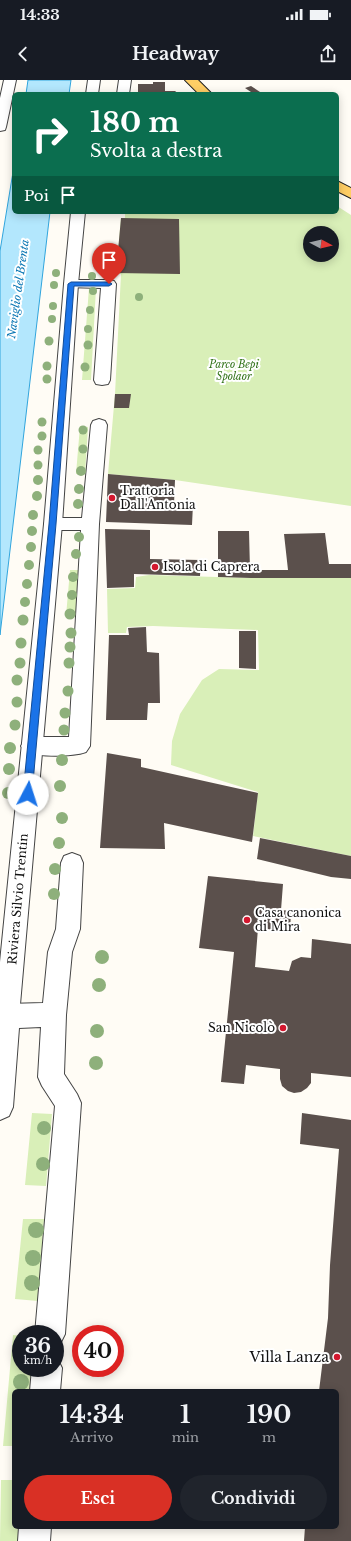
<!DOCTYPE html>
<html lang="it">
<meta charset="utf-8">
<style>
:root{--surface:#171b24;--page:#20242c;--text:#f1f3f6;--muted:#9ea1a6;--accent:#d93025}
body{margin:0;font-family:"Libre Baskerville",serif;background:var(--page);color:var(--text);height:100vh;display:flex;flex-direction:column;font-size:15px;white-space:nowrap}
*{box-sizing:border-box;margin:0}
p{font-size:13px;color:var(--muted)}
.icon{flex:none;width:22px;height:22px;fill:none;stroke:currentColor;stroke-width:2;stroke-linecap:round;stroke-linejoin:round}
.map{position:relative;flex:1;overflow:hidden}
.sheet{position:absolute;left:12px;top:1309px;width:327px;height:140px;display:flex;flex-direction:column;background:var(--surface);border-radius:6px;box-shadow:0 2px 10px #0003}
.sheet>*{flex:none}
.hud{position:absolute;left:12px;top:12px;width:327px;height:122px;border-radius:6px;box-shadow:0 2px 10px #0003;background:#0b6e4f;color:#fff;overflow:hidden}
.needle{width:26px;rotate:97deg}
.tools{position:absolute;left:303px;top:146px;display:grid;gap:8px}
.tools a{display:grid;place-items:center;width:36px;height:36px;border-radius:50%;background:var(--surface);box-shadow:0 2px 10px #0003;font-size:20px}
.speed{position:absolute;left:12px;top:1245px;display:flex;gap:8px;font-size:20px;font-weight:700;text-align:center}
.speed>*{display:grid;place-content:center;width:52px;height:52px;border-radius:50%;background:var(--surface);box-shadow:0 2px 10px #0003;line-height:1}
.speed small{font-size:10px;font-weight:400}
.speed .limit{border:6px solid #d22;background:#fff;color:#111}
.pin{position:absolute;display:grid;place-items:center;width:34px;height:34px;color:#fff;margin:-41px -17px;border-radius:50% 50% 50% 0;rotate:-45deg;box-shadow:0 0 4px #0007}
.pin .icon{rotate:45deg}
.me{position:absolute;width:44px;margin:-22px;rotate:5deg;stroke-linejoin:round;filter:drop-shadow(0 0 3px #0008)}
.turn{display:flex;align-items:center;gap:14px;height:84px;padding:0 12px;font-size:18px}
.turn .icon{width:52px;height:52px;stroke-width:2.5}
.turn b{display:block;font-size:28px;line-height:34px}
.then{display:flex;align-items:center;height:38px;padding:0 12px;background:#0003;gap:8px;font-size:15px}
.eta{display:flex;justify-content:space-evenly;align-items:center;height:68px;text-align:center}
.eta b{font-size:24px;font-weight:700;line-height:28px}
.primary-button{display:flex;gap:8px;margin-top:auto;padding:8px 12px}
.primary-button a{flex:1;height:46px;border-radius:24px;background:var(--accent);color:#fff;font-size:16px;font-weight:700;line-height:46px;text-align:center}
.primary-button a+a{background:var(--page);color:var(--text)}
.status{display:flex;justify-content:space-between;align-items:center;height:28px;padding:0 20px;background:var(--surface);direction:ltr}
.status svg{height:11px;fill:currentColor}
header{display:flex;justify-content:space-between;align-items:center;height:52px;padding:0 12px;background:var(--surface);font-size:18px;font-weight:700}
.map>svg:first-child{display:block}
</style>
<div class="status"><b>14:33</b><svg viewBox="0 0 49 12"><path d="M0 12V9h3v3zM5 12V6h3v6zM10 12V3h3v9zM15 12V0h3v12zM26 1h20v11H26zM47 4h2v5h-2z"/></svg></div>
<header><svg class="icon" aria-label="back" viewBox="0 0 24 24"><path d="M15 5l-7 7 7 7"/></svg>Headway<svg class="icon" aria-label="share" viewBox="0 0 24 24"><path d="M12 15V3M7 8l5-5 5 5M5 13v7h14v-7"/></svg></header>
<div class="map">
<svg width="351" height="1461" viewBox="0 0 351 1461">
<rect width="100%" height="100%" fill="#fffcf5"/>
<!-- green -->
<path fill="#d9efb8" fill-rule="evenodd" d="M337,126l14,9v291l-176,-26 -67,-6 7,-80 6,-120 -5,-1 5,-55h4v-6h212zM310,153h22v22h-22z
M89,208h7l-5,92h-9z
M80,346l8,1 -3,47h-9z
M70,490h9l-3,46h-10z
M149,495l102,3h100v278l-98,-20 5,-44 -87,-27 1,-24 8,-27 22,-34 17,-11 40,1 -1,-40 -105,-4 -26,1 -1,6h-18l-1,-44 28,-1 1,-11z
M32,1033l20,1 -6,72 -21,-1z
M23,1139h21l-6,82 -23,-2z
M13,1255l8,1v32h12l-2,23h-17v55h-11z
M1,1400h13v47h8l-1,14h-21z"/>
<!-- water -->
<path fill="#b3e7fd" stroke="#31a5dd" d="M28,0h43l-2,14h-43z
M14,86v46h36l-50,423v-384z"/>
<!-- building -->
<path fill="#5b504c" d="M153,2h12v9h10l4,3h-41v-10h15z
M251,6l9,6 -6,2 -9,-6z
M121,138l58,1 1,55 -64,-1z
M115,314h16l-2,14h-15z
M108,394l67,6 -1,24h19l-1,21 -86,-3z
M105,449l45,1v29l51,1 -1,16 -66,-2v13l-27,1z
M218,451h31l1,39h38l-4,-36 41,-1 4,31h22v14h-100l-33,-1z
M146,547l1,25 12,1 1,50h-12l-1,17h-41l3,-85h20l-1,-7z
M239,551h17v38l-17,-1z
M107,673l34,6v8l117,26 -6,49 -88,-19 1,26 -65,-1z
M260,758l91,18v23l-20,-2 -74,-18z
M208,796l75,8 -2,26 10,1 -1,21 -32,-4 -3,39 34,4 3,-10 9,-4 10,1 1,-19 39,5v133l-40,-4v10l-4,5 -6,4 -7,1 -6,-2 -6,-5 -2,-7v-10l-34,-4 -2,19 -23,-2 13,-130 -35,-4z
M302,1033l49,7v421h-47l1,-14h32v-136h-18l9,-73 2,-53 9,-116 -39,-5z"/>
<g fill="none" stroke-linecap="round" stroke-linejoin="round">
<!-- minor casing -->
<g stroke="#444" stroke-width="2">
<path id="minor" d="M119,0h12l-2,14h-12z
M71,200h38l5,1 2,3 -6,96 -2,4 -6,1 -6,-1 -2,-4 7,-92 -35,-1 -2,-3 2,-3z
M99,339l6,2 2,4 -8,99 -9,222 -4,6c-14,5 -47,5 -61,0l-4,-6 4,-6 7,-3h37l12,-207h-28l-6,-1 -3,-5 3,-5 6,-1h29l9,-93 2,-4z
M72,773l8,3 3,7 -3,66 -8,23 -6,63 -2,59 13,20 4,9 -16,231 -5,10 -5,2v-12h-20l20,-228 -13,-20 -4,-9 3,-50 -22,1 -6,79 -4,9 -9,4v-113l7,-3 36,-1 5,-51 8,-23 5,-66 3,-7z
M55,1277l2,1 5,10 -2,23h-30l2,-23h23z
M19,1447h32l-1,14h-32z"/>
</g>
<!-- tertiary casing -->
<g stroke="#444" stroke-width="2">
<path id="tertiary" d="M4,0h12l-10,47 -1,3 -5,1v-33z
M88,0h12l-2,14h-12z
M71,132h14l-7,72 -16,240 -43,492 -3,9 -9,3h-7v-66l44,-438 20,-240z"/>
</g>
<!-- primary casing -->
<g stroke="#222" stroke-width="2">
<path id="primary" d="M185,0h13l14,14h-13z
M337,101l14,7v10l-14,-7z"/>
</g>
<!-- minor -->
<use href="#minor" fill="#fff" fill-rule="evenodd"/>
<!-- tertiary -->
<use href="#tertiary" fill="#fff" fill-rule="evenodd"/>
<!-- primary -->
<use href="#primary" fill="#ffce65" fill-rule="evenodd"/>
</g>
<!-- trees -->
<g fill="#8eb07b">
<circle cx="56" cy="193" r="4"/>
<circle cx="92" cy="196" r="4"/>
<circle cx="54" cy="205" r="4"/>
<circle cx="93" cy="211" r="4"/>
<circle cx="139" cy="217" r="4"/>
<circle cx="53" cy="226" r="4"/>
<circle cx="90" cy="230" r="4"/>
<circle cx="52" cy="239" r="4"/>
<circle cx="88" cy="249" r="4"/>
<circle cx="49" cy="261" r="4.5"/>
<circle cx="88" cy="265" r="4.5"/>
<circle cx="47" cy="286" r="4.5"/>
<circle cx="85" cy="287" r="4.5"/>
<circle cx="47" cy="299" r="4.5"/>
<circle cx="42" cy="342" r="4.5"/>
<circle cx="83" cy="350" r="4.5"/>
<circle cx="42" cy="356" r="4.5"/>
<circle cx="83" cy="369" r="4.5"/>
<circle cx="38" cy="370" r="4.5"/>
<circle cx="38" cy="385" r="4.5"/>
<circle cx="81" cy="391" r="5"/>
<circle cx="38" cy="400" r="5"/>
<circle cx="79" cy="409" r="5"/>
<circle cx="37" cy="416" r="5"/>
<circle cx="78" cy="424" r="5"/>
<circle cx="33" cy="435" r="5"/>
<circle cx="32" cy="451" r="5"/>
<circle cx="79" cy="457" r="5"/>
<circle cx="31" cy="467" r="5"/>
<circle cx="76" cy="474" r="5"/>
<circle cx="29" cy="485" r="5"/>
<circle cx="73" cy="497" r="5"/>
<circle cx="27" cy="504" r="5"/>
<circle cx="72" cy="515" r="5"/>
<circle cx="25" cy="522" r="5"/>
<circle cx="70" cy="534" r="5.5"/>
<circle cx="23" cy="540" r="5.5"/>
<circle cx="71" cy="553" r="5.5"/>
<circle cx="21" cy="563" r="5.5"/>
<circle cx="70" cy="567" r="5.5"/>
<circle cx="20" cy="583" r="5.5"/>
<circle cx="69" cy="583" r="5.5"/>
<circle cx="17" cy="600" r="5.5"/>
<circle cx="68" cy="611" r="5.5"/>
<circle cx="17" cy="622" r="5.5"/>
<circle cx="65" cy="633" r="5.5"/>
<circle cx="15" cy="645" r="5.5"/>
<circle cx="64" cy="650" r="5.5"/>
<circle cx="10" cy="668" r="6"/>
<circle cx="62" cy="680" r="6"/>
<circle cx="9" cy="689" r="6"/>
<circle cx="60" cy="706" r="6"/>
<circle cx="8" cy="713" r="6"/>
<circle cx="62" cy="738" r="6"/>
<circle cx="59" cy="763" r="6"/>
<circle cx="55" cy="789" r="6"/>
<circle cx="54" cy="814" r="6"/>
<circle cx="102" cy="877" r="7"/>
<circle cx="99" cy="905" r="7"/>
<circle cx="97" cy="951" r="7"/>
<circle cx="96" cy="983" r="7"/>
<circle cx="44" cy="1048" r="7"/>
<circle cx="43" cy="1084" r="7"/>
<circle cx="36" cy="1150" r="8"/>
<circle cx="33" cy="1178" r="8"/>
<circle cx="32" cy="1203" r="8"/>
<circle cx="21" cy="1302" r="8"/>
</g>
<!-- route -->
<path fill="#1a73e8" stroke="#114b97" d="M71,202h38l3,2 -3,2h-35l-18,238 -24,270 -1,2h-7l-1,-2 26,-270 19,-240z"/>
<!-- markers -->
<g fill="#d3172e" stroke="#fff" stroke-width="1.5">
<circle cx="112" cy="418" r="4"/>
<circle cx="155" cy="487" r="4"/>
<circle cx="247" cy="840" r="4"/>
<circle cx="283" cy="948" r="4"/>
<circle cx="337" cy="1277" r="4"/>
</g>
<g text-anchor="middle" stroke-width="4" stroke-linejoin="round" paint-order="stroke">
<!-- far-park labels -->
<g font-size="10" font-style="italic" fill="#317218" stroke="#fff">
<text x="234" y="288">Parco Bepi<tspan x="234" dy="12">Spolaor</tspan></text>
</g>
<!-- far-water labels -->
<g font-size="11" font-style="italic" fill="#0976b3" stroke="#fff">
<text transform="translate(18 209) rotate(-82)" y="4">Naviglio del Brenta</text>
</g>
<!-- poi labels -->
<g font-size="12" fill="#111" stroke="#fff" text-anchor="start">
<text x="120" y="415">Trattoria<tspan x="120" dy="14">Dall'Antonia</tspan></text>
<text x="163" y="491">Isola di Caprera</text>
<text x="255" y="837">Casa canonica<tspan x="255" dy="14">di Mira</tspan></text>
<text x="275" y="952" text-anchor="end">San Nicolò</text>
</g>
<!-- street labels -->
<g font-size="12" fill="#111" stroke="#fff">
<text transform="translate(18 819) rotate(-85)" y="4">Riviera Silvio Trentin</text>
</g>
<!-- near-poi labels -->
<g font-size="14" fill="#111" stroke="#fff" text-anchor="end">
<text x="329" y="1282">Villa Lanza</text>
</g>
</g>
</svg>
<div class="tools">
<a><svg class="needle" viewBox="-14 -14 28 28"><path d="M0-13l5 13h-10z" fill="#e53935"/><path d="M0 13l5-13h-10z" fill="#9ea1a6"/></svg></a>
</div>
<div class="speed"><div>36<small>km/h</small></div><div class="limit">40</div></div>
<div class="pin" style="left:109px;top:204px;background:#d93025"><svg class="icon" aria-label="arrive" viewBox="0 0 24 24"><path d="M6 21V4h12l-3 4 3 4H6"/></svg></div>
<svg class="me" style="left:28px;top:714px" viewBox="-20 -20 40 40"><circle r="19" fill="#fff"/><path d="M0-13L10 11 0 6-10 11z" fill="#1a73e8"/></svg>
<div class="hud">
<div class="turn"><svg class="icon" aria-label="right" viewBox="0 0 24 24"><path d="M7 20v-9h11M14 6l5 5-5 5"/></svg><div><b>180 m</b>Svolta a destra</div></div>
<div class="then">Poi<svg class="icon" aria-label="arrive" viewBox="0 0 24 24"><path d="M6 21V4h12l-3 4 3 4H6"/></svg></div>
</div>
<section class="sheet">
<div class="eta">
<div><b>14:34</b><p>Arrivo</p></div>
<div><b>1</b><p>min</p></div>
<div><b>190</b><p>m</p></div>
</div>
<div class="primary-button"><a>Esci</a><a>Condividi</a></div>
</section>
</div>
